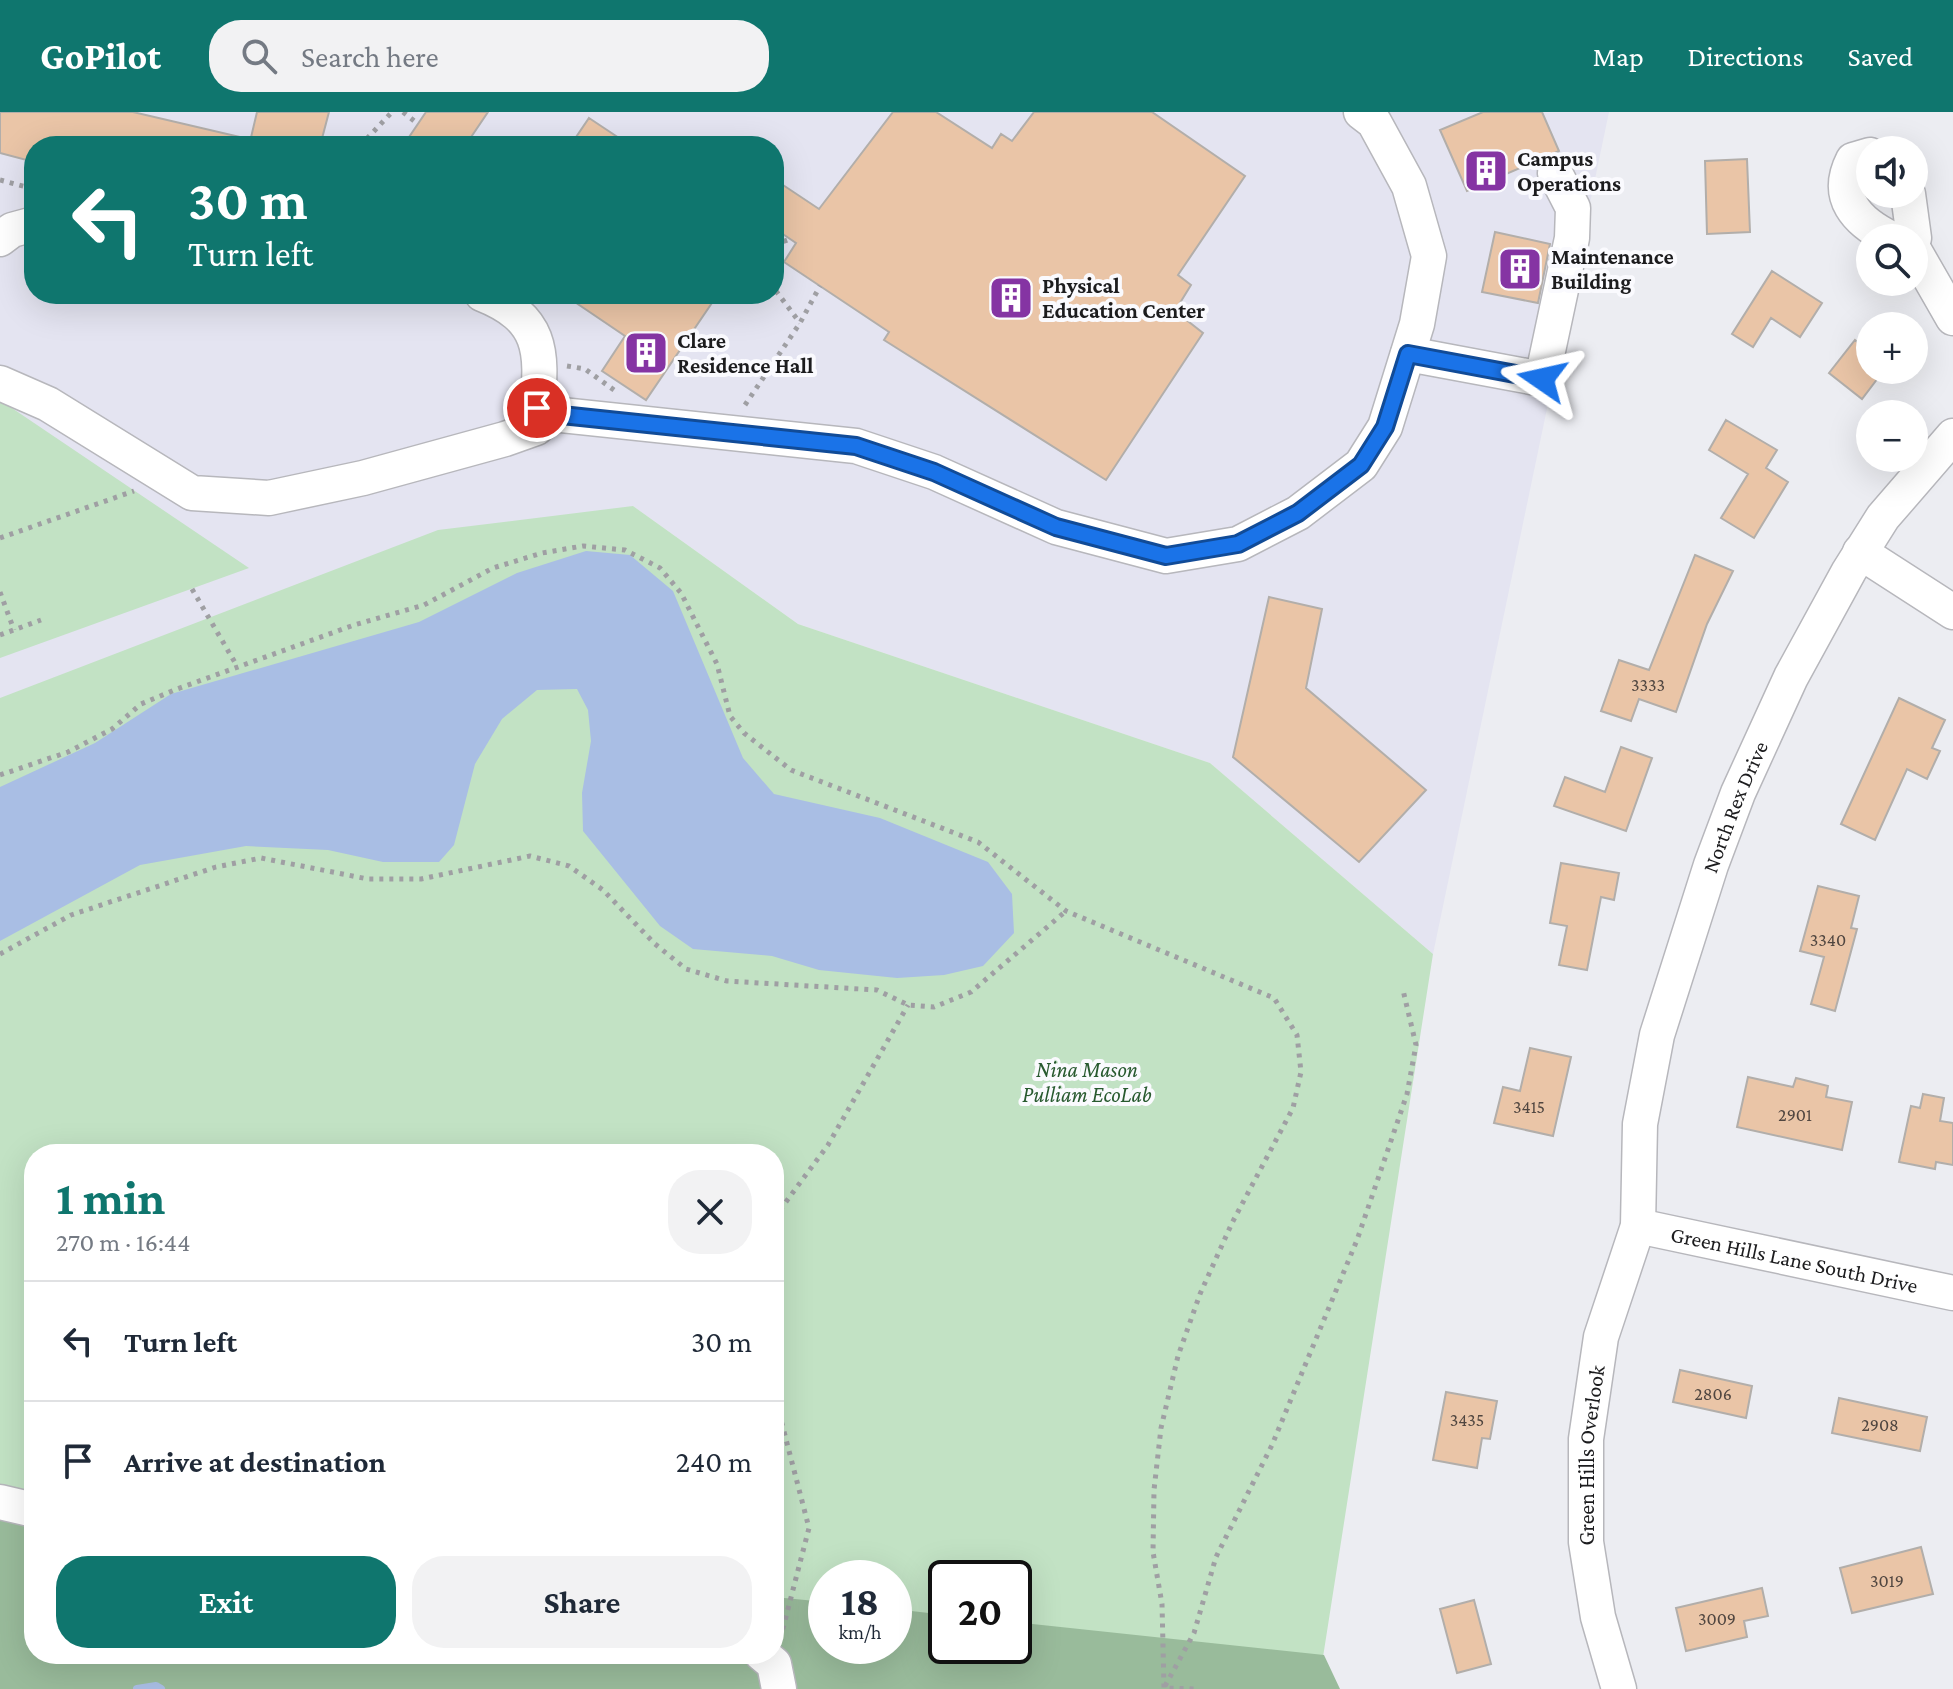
<!DOCTYPE html>
<meta charset="utf-8">
<style>
:root{--surface:#fff;--page:#f2f2f3;--text:#1f2937;--muted:#747a83;--line:#e0e1e3;--accent:#0f766e}
body{margin:0;font-family:"Crimson Pro",serif;background:var(--page);color:var(--text);height:100vh;display:flex;flex-direction:column;font-size:30px;white-space:nowrap}
*{box-sizing:border-box;margin:0}
p{font-size:26px;color:var(--muted)}
.icon{flex:none;width:44px;height:44px;fill:none;stroke:currentColor;stroke-width:2;stroke-linecap:round;stroke-linejoin:round}
.map{position:relative;flex:1;overflow:hidden}
.panel{position:absolute;left:24px;top:1032px;width:760px;height:520px;display:flex;flex-direction:column;background:var(--surface);border-radius:32px;box-shadow:0 8px 32px #0002}
.panel>*{flex:none}
.hud{position:absolute;left:24px;top:24px;width:760px;height:168px;border-radius:32px;box-shadow:0 8px 32px #0002;background:#0f766e;color:#fff;overflow:hidden}
.buttons{position:absolute;left:1856px;top:24px;display:grid;gap:16px}
.buttons a{display:grid;place-items:center;width:72px;height:72px;border-radius:50%;background:var(--surface);box-shadow:0 8px 32px #0002;font-size:40px}
.speed{position:absolute;left:808px;top:1448px;display:flex;gap:16px;font-size:40px;font-weight:700;text-align:center}
.speed>*{display:grid;place-content:center;width:104px;height:104px;border-radius:50%;background:var(--surface);box-shadow:0 8px 32px #0002;line-height:1}
.speed small{font-size:20px;font-weight:400}
.speed .limit{border:4px solid #111;border-radius:12px;background:#fff;color:#111}
.pin{position:absolute;display:grid;place-items:center;width:68px;height:68px;color:#fff;margin:-34px;border:4px solid #fff;border-radius:50%;box-shadow:0 2px 8px #0007}
.me{position:absolute;width:88px;margin:-44px;rotate:281deg;stroke-linejoin:round;filter:drop-shadow(0 0 6px #0008)}
.turn{display:flex;align-items:center;gap:28px;height:168px;padding:0 32px;font-size:36px}
.turn .icon{width:104px;height:104px;stroke-width:2.5}
.turn b{display:block;font-size:56px;line-height:68px}
.round{display:grid;place-items:center;flex:none;width:84px;height:84px;border-radius:32px;background:var(--page)}
.overview{display:flex;align-items:center;justify-content:space-between;height:136px;padding:0 32px}
h1{font-size:48px;font-weight:700;line-height:60px;color:var(--accent)}
.cta{display:flex;gap:16px;margin-top:auto;padding:16px 32px}
.cta a{flex:1;height:92px;border-radius:32px;background:var(--accent);color:#fff;font-size:32px;font-weight:700;line-height:92px;text-align:center}
.cta a+a{background:var(--page);color:var(--text)}
ul{padding:0;list-style:none}
li{display:flex;align-items:center;gap:24px;height:120px;padding:0 32px;border-top:2px solid var(--line)}
li div{flex:1}
li b{display:block;font-size:30px}
li em{font-style:normal}
header{display:flex;align-items:center;gap:48px;box-sizing:border-box;height:112px;padding:0 40px;background:var(--accent);color:#fff}
header strong{font-size:38px}
nav{display:flex;gap:44px;margin-inline-start:auto;font-size:28px}
.search{width:560px;height:72px;background:var(--page);display:flex;align-items:center;gap:20px;box-sizing:border-box;padding:0 28px;border-radius:32px;color:var(--muted);font-size:30px}
.map>svg:first-child{display:block}
</style>
<header>
<strong>GoPilot</strong>
<div class="search"><svg class="icon" aria-label="search" viewBox="0 0 24 24"><circle cx="10" cy="10" r="6"/><path d="M15 15l6 6"/></svg>Search here</div>
<nav><a>Map</a><a>Directions</a><a>Saved</a></nav>
</header>
<div class="map">
<svg width="1953" height="1577" viewBox="0 0 1953 1577">
<rect width="100%" height="100%" fill="#ecedf2"/>
<!-- built -->
<path fill="#e4e4f1" fill-rule="evenodd" d="M0,0h1609l-176,842 -223,-191 -412,-139 -165,-118 -633,194zM34,34h740v148h-740z"/>
<!-- green -->
<path fill="#c2e2c4" fill-rule="evenodd" d="M0,288l249,168 -249,90z
M633,394l165,118 412,139 223,191 -115,735 -544,-35v-500h-740v458l-34,-6v-908l438,-168zM826,1466h68v68h-68zM946,1466h68v68h-68z"/>
<!-- forest -->
<path fill="#99bb9b" d="M0,1402l34,4v136h740v-57l52,5v44h68v-37l52,6v31h68v-24l310,33 16,34h-1340z"/>
<!-- water -->
<path fill="#a9bee4" d="M586,439l44,4 43,36 70,167 31,36 106,24 108,44 24,32 2,39 -31,33 -39,9 -47,3 -78,-8 -47,-14 -79,-7 -33,-23 -77,-95 -1,-38 9,-52 -3,-31 -11,-21 -40,1 -35,29 -27,45 -21,81 -15,17h-56l-55,-12 -82,-4 -106,19 -140,76v-154l95,-44 76,-49 248,-72 98,-49z"/>
<g fill="none" stroke-linecap="round" stroke-linejoin="round">
<!-- stream -->
<path stroke="#a9bee4" stroke-width="8" d="M137,1577l19,-3 5,3"/>
</g>
<!-- building -->
<path fill="#eac5a7" stroke="#b2aeaa" stroke-width="2" d="M0,0h133l107,25 -1,9h-205v16l-34,-9z
M257,0h72l-9,34h-71z
M426,0h62l-23,34h-62z
M893,0h43l56,36 9,-14 11,7 22,-29h118l93,64 -67,99 13,10 -16,26 28,22 -97,147 -222,-140 5,-8 -105,-70 12,-19 -22,-15v-49l45,30z
M1483,0h59l17,39 -92,40 -27,-61z
M589,6l42,28h-61z
M1747,47l3,73 -43,2 -2,-73z
M1495,120l55,12 -12,59 -56,-11z
M1772,159l50,32 -22,34 -29,-19 -18,29 -21,-13z
M563,182h155l-72,106 -44,-29 23,-35z
M1855,228l15,12v18h14l-22,29 -33,-26z
M1726,308l51,30 -11,18 22,14 -34,56 -33,-20 27,-44 -39,-24z
M1695,443l38,16 -26,53 -31,88 -37,-13 -8,22 -30,-10 18,-51 30,10z
M1269,485l53,12 -16,79 120,102 -67,72 -126,-105z
M1899,586l46,22 -13,28 8,3 -13,28 -20,-10 -32,71 -34,-16z
M1621,635l31,11 -26,73 -72,-25 11,-29 40,15z
M1561,751l58,10 -5,27 -13,-3 -14,73 -28,-5 8,-39 -17,-3z
M1818,774l41,10 -8,32 6,1 -22,82 -24,-7 13,-47 -24,-6z
M1530,936l41,9 -18,79 -59,-13 9,-36 17,4z
M1748,965l45,10 3,-9 32,8 -2,11 26,5 -10,48 -105,-23z
M1923,982l21,4 -4,23 13,2v42l-17,-3 -1,7 -36,-7 12,-56 9,2z
M1680,1258l72,16 -6,32 -73,-16z
M1446,1280l51,9 -7,38 -8,-1 -5,30 -44,-8z
M1839,1286l88,19 -7,34 -88,-18z
M1921,1435l12,47 -81,19 -12,-45z
M1762,1476l6,28 -24,5 3,16 -61,14 -10,-43z
M1474,1488l17,64 -34,9 -17,-64z"/>
<g fill="none" stroke-linecap="round" stroke-linejoin="round">
<!-- minor casing -->
<g stroke="#b7b7bc" stroke-width="37">
<g id="minor">
<path d="M1870,43l-17,5c-19,37 3,61 37,78"/>
<path d="M1908,82l6,44"/>
<path d="M0,127l12,-9 22,-6"/>
<path d="M1914,138l39,68"/>
<path d="M482,182c60,24 61,56 55,114l15,6 304,32 78,26 122,55 110,29 72,-12 60,-31 63,-48 24,-38 32,-103 12,-68 -20,-70 -35,-64 -13,-10"/>
<path d="M1408,242l134,25 30,-141 1,-30 -18,-35"/>
<path d="M0,271l48,21 144,89 77,5 94,-20 142,-39 31,-11 16,-14"/>
<path d="M1860,440l93,60"/>
<path id="s1" d="M1638,1114l315,67"/>
<path d="M0,1390l34,8"/>
<path d="M762,1542l12,10 5,25"/>
<path id="s2" d="M1619,1577l-21,-72 -12,-75v-103l15,-102 37,-111 2,-102 17,-89 54,-170 27,-72 53,-116 58,-106 34,-54 70,-81"/>
</g>
</g>
<!-- path -->
<path stroke="#9f9fa3" stroke-width="5" stroke-dasharray="4 6" stroke-linecap="butt" d="M403,0l15,12
M360,34l32,-34
M0,68l34,9
M774,133l16,-6
M774,169l2,10 24,32
M567,254l18,3 29,21
M745,293l55,-82 20,-37
M0,426l134,-47
M192,477l45,77
M0,480l14,38
M0,523l41,-15
M0,663l68,-23 44,-23 29,-25 36,-15 177,-64 70,-20 69,-37 49,-15 41,-7 42,4 35,18 21,25 36,71 13,52 14,17 47,37 187,72 88,69 208,87 23,37 4,37 -8,36 -61,115 -32,71 -22,62 -17,72 -7,62 -1,62 9,52 2,84 33,1
M0,842l71,-39 145,-48 45,-9 107,21h53l109,-23 39,10 34,24 52,54 31,25 41,12 150,9 31,15 26,2 37,-15 95,-81
M774,1106l54,-73 80,-140
M774,1281l35,135 -27,104
M1165,1574l29,-53 22,-76 56,-112 85,-205 50,-146 9,-49 -13,-55"/>
<!-- minor -->
<use href="#minor" stroke="#fff" stroke-width="34"/>
</g>
<g fill="none" stroke-linecap="round" stroke-linejoin="round">
<!-- route casing -->
<g stroke="#114b97" stroke-width="20">
<path id="route" d="M537,296l15,6 304,32 78,26 122,55 110,29 72,-12 60,-31 63,-48 24,-38 23,-73 134,25"/>
</g>
<!-- route -->
<use href="#route" stroke="#1a73e8" stroke-width="14"/>
</g>
<!-- icons -->
<defs>
<g id="building-square" transform="scale(2.3)"><rect x="-9" y="-9" width="18" height="18" rx="4" fill="#8534a3" stroke="#fafafe"/><path d="M-4-6H4V6H1V3H-1V6H-4ZM-2.5-4.3h1.7v1.8h-1.7ZM.8-4.3h1.7v1.8H.8ZM-2.5-1h1.7V.8h-1.7ZM.8-1h1.7V.8H.8Z" fill="#fff"/></g>
</defs>
<g fill-rule="evenodd">
<use href="#building-square" x="1486" y="59"/>
<use href="#building-square" x="1520" y="157"/>
<use href="#building-square" x="1011" y="186"/>
<use href="#building-square" x="646" y="241"/>
</g>
<g text-anchor="middle" stroke-width="8" stroke-linejoin="round" paint-order="stroke">
<!-- number labels -->
<g font-size="18" fill="#504640">
<text x="1648" y="579">3333</text>
<text x="1828" y="834">3340</text>
<text x="1529" y="1001">3415</text>
<text x="1795" y="1009">2901</text>
<text x="1713" y="1288">2806</text>
<text x="1467" y="1314">3435</text>
<text x="1880" y="1319">2908</text>
<text x="1887" y="1475">3019</text>
<text x="1717" y="1513">3009</text>
</g>
<!-- poi labels -->
<g font-size="22" font-weight="bold" fill="#1c1c1e" stroke="#fafafe" text-anchor="start">
<text x="1517" y="54">Campus<tspan x="1517" dy="25">Operations</tspan></text>
<text x="1551" y="152">Maintenance<tspan x="1551" dy="25">Building</tspan></text>
<text x="1042" y="181">Physical<tspan x="1042" dy="25">Education Center</tspan></text>
<text x="677" y="236">Clare<tspan x="677" dy="25">Residence Hall</tspan></text>
</g>
<!-- street labels -->
<g font-size="22" fill="#1c1c1e" stroke="#fafafe">
<text dy="8" stroke="none"><textPath href="#s2" startOffset="908">North Rex Drive</textPath></text>
<text dy="8" stroke="none"><textPath href="#s1" startOffset="160">Green Hills Lane South Drive</textPath></text>
<text dy="8" stroke="none"><textPath href="#s2" startOffset="238">Green Hills Overlook</textPath></text>
</g>
<!-- park labels -->
<g font-size="22" font-style="italic" fill="#285a2f" stroke="#fafafe">
<text x="1087" y="965">Nina Mason<tspan x="1087" dy="25">Pulliam EcoLab</tspan></text>
</g>
</g>
</svg>
<div class="buttons">
<a><svg class="icon" aria-label="sound" viewBox="0 0 24 24"><path d="M4 9h4l5-4v14l-5-4H4zM17 9q2 3 0 6"/></svg></a>
<a><svg class="icon" aria-label="search" viewBox="0 0 24 24"><circle cx="10" cy="10" r="6"/><path d="M15 15l6 6"/></svg></a>
<a>+</a>
<a>−</a>
</div>
<div class="speed"><div>18<small>km/h</small></div><div class="limit">20</div></div>
<div class="pin" style="left:537px;top:296px;background:#d93025"><svg class="icon" aria-label="arrive" viewBox="0 0 24 24"><path d="M6 21V4h12l-3 4 3 4H6"/></svg></div>
<svg class="me" style="left:1542px;top:267px" viewBox="-20 -20 40 40"><path d="M0-17L14 15 0 8-14 15z" fill="#1a73e8" stroke="#fff" stroke-width="4"/></svg>
<div class="hud">
<div class="turn"><svg class="icon" aria-label="left" viewBox="0 0 24 24"><path d="M17 20v-9H6M10 6l-5 5 5 5"/></svg><div><b>30 m</b>Turn left</div></div>
</div>
<section class="panel">
<div class="overview"><div><h1>1 min</h1><p>270 m · 16:44</p></div><a class="round"><svg class="icon" aria-label="close" viewBox="0 0 24 24"><path d="M6 6l12 12M18 6L6 18"/></svg></a></div>
<ul>
<li><svg class="icon" aria-label="left" viewBox="0 0 24 24"><path d="M17 20v-9H6M10 6l-5 5 5 5"/></svg><div><b>Turn left</b></div><em>30 m</em></li>
<li><svg class="icon" aria-label="arrive" viewBox="0 0 24 24"><path d="M6 21V4h12l-3 4 3 4H6"/></svg><div><b>Arrive at destination</b></div><em>240 m</em></li>
</ul>
<div class="cta"><a>Exit</a><a>Share</a></div>
</section>
</div>
